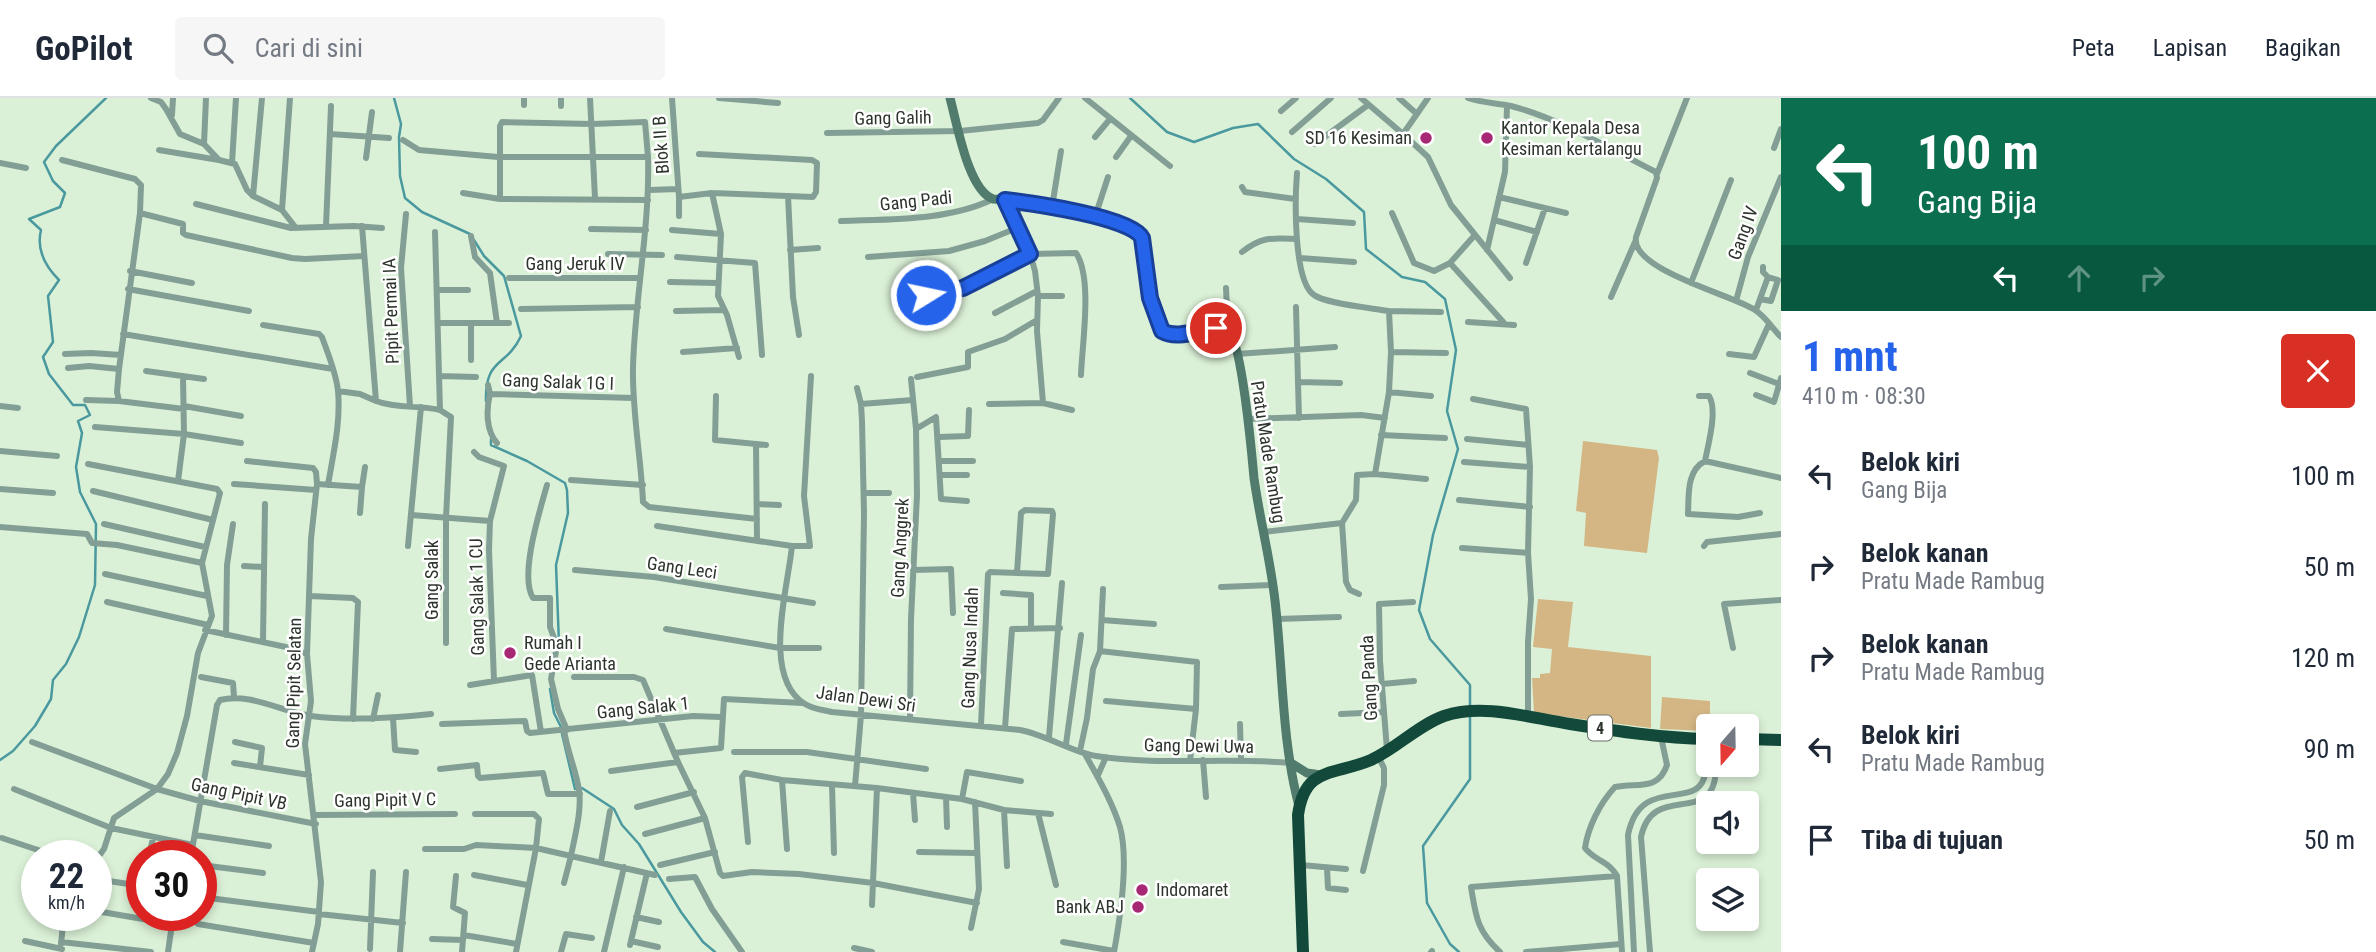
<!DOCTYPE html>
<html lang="id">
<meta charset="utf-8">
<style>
:root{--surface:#fff;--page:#f6f6f7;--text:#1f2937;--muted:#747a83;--line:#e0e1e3;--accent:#2563eb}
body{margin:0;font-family:"Roboto Condensed",sans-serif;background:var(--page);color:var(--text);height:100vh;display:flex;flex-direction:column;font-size:26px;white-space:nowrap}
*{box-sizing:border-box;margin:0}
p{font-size:23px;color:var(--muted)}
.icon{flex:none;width:38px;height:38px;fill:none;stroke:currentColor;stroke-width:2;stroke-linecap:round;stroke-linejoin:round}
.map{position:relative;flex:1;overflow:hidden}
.side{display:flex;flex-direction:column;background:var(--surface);width:595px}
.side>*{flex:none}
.top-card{background:#0b6e4f;color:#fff;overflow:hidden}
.needle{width:46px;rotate:200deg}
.buttons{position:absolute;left:1696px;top:616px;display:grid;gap:14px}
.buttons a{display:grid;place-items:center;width:63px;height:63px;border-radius:7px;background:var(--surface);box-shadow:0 4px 10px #0003;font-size:35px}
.speed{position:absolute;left:21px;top:742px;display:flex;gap:14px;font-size:35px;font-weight:700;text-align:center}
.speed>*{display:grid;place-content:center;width:91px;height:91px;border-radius:50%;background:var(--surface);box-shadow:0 4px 10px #0003;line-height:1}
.speed small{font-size:18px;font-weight:400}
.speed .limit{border:10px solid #d22;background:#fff;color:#111}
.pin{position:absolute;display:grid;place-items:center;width:60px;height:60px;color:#fff;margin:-30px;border:4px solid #fff;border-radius:50%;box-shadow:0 2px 7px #0007}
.me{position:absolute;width:77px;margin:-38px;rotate:80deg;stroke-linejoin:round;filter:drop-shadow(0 0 5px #0008)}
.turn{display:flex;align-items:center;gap:24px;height:147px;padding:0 21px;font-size:32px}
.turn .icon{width:91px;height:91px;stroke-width:2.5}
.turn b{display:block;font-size:49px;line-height:60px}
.lanes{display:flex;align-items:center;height:66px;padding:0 21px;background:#0003;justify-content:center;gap:35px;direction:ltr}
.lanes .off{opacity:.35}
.round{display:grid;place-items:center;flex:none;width:74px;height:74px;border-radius:7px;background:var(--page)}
.headline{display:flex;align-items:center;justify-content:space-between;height:119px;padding:0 21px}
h1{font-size:42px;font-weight:700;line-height:52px;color:var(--accent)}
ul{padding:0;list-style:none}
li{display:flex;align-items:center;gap:21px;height:91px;padding:0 21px}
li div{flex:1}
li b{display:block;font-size:26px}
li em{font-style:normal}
header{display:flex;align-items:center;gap:42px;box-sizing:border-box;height:98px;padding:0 35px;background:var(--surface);border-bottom:2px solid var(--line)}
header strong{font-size:33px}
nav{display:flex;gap:38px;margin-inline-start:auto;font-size:24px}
.search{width:490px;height:63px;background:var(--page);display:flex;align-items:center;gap:18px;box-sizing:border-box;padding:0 24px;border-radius:7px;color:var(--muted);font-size:26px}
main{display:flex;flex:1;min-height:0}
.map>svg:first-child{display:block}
</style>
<header>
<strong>GoPilot</strong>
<div class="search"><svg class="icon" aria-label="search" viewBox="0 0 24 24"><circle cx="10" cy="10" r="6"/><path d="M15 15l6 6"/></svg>Cari di sini</div>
<nav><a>Peta</a><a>Lapisan</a><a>Bagikan</a></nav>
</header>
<main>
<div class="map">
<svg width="1781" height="854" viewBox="0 0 1781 854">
<rect width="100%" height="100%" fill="#dbf1d7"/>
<!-- green -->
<path fill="#d4b685" d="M1583,343l74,9 2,8 -12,95 -63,-7 2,-33 -10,-2z
M1538,501l35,3 -5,45 83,9v72l-117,-15 -2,-35h8v-4l10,-1 2,-24 -19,-2z
M1662,599l48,4v19l4,1 -1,5h-5v5l-48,-2z"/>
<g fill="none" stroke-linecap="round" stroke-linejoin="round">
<!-- stream -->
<path stroke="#4a999f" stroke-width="2.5" d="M394,0l7,26 -2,13 1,39 5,22 17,14 48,22
M1130,0l37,34 27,10 39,-14 25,-4 36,35 32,20 38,33 2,37 36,28 23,5 20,17 11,51 -9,61 11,38 -25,86 -14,75 11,29 40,46v22
M474,142l10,16 20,20 17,60c-15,32 -36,21 -35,65
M491,341v6l36,16 38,22 2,7 1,23 -12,52 3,79
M550,591l4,24 8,16
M562,636l13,55
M0,662l13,-9 22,-25 16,-27 2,-19 13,-16 13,-27 16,-52 1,-61 -16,-32 -4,-25 6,-34 -4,-12 12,-6 -5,-10h-12l-24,-31 -6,-17 10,-15 -5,-46 11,-16c-14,-14 -23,-30 -18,-50l-12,-11 31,-12 5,-14 -12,-12 -9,-19 12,-16 50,-48
M582,690l32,21 8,16 17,19 42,68 22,30 12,10
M1459,854l-9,-8 -23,-41 -4,-57 47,-67v-62"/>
<!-- street -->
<path stroke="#839f95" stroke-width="6" d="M151,0l10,4 5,7 14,25 24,10 15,16 16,4 12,26 6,6 29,14 14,18
M590,0l5,100
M672,0l7,99 33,-4 9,41 -3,62 9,19 12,42
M719,0l59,5
M1085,0l85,68
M1361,0l42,36 25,-36
M1399,0l18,16
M1468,0c14,5 29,5 43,8 50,13 99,43 145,66l1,6 -21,59c-6,33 97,58 119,73 11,7 17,18 26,27
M524,7v-7
M561,8v-8
M1281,13l15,-13
M172,17l1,-17
M1292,34l39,-34
M827,35l133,-2 78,-8 5,-3 16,-22
M330,36l59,4
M1403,36l25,23 23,48 59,73
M1095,39l15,-18
M403,42l16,10 79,7h150c2,70 -13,140 -15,210 -1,45 8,90 10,135l6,5 108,12
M204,46l2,-46
M1315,46l53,-39
M1774,50l7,-19
M159,52l60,10
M699,56l113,6 5,3 -1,29 -3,5 -101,-4
M1116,59l15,-21
M366,60l6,-46
M62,62l73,19 6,6 -1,28 -21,156 -2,23 2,9
M0,65l26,5
M232,65l4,-65
M1657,76l30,-76
M1242,89l3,5 50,7
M649,92l29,-1
M463,95l37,6 148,1
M253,98l9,-98
M788,98l5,101 6,38
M679,99v19
M1499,99l67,16
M500,101v-73l2,-4 90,2 53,-2 3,35
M1005,102l25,54 5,17 3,25 -1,35 6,72
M196,106l95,24 63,-2 28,2
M1052,109l9,-56
M282,112l8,-112
M140,115l43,11v9l3,2 106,23 13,1 59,-3
M1392,115l22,50 20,8 16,-8 24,-27
M406,116l-5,54 9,138
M1095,119l13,-40
M1297,121l56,4
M1494,122l43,12
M841,123c47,-2 108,0 152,-22
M326,128l5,-120
M591,131l55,1
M672,132l49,4
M471,138l4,21 15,16 7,50
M790,152l28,-2
M1487,152l18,-78 2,-66
M1242,154c20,-16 31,-14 55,-13
M608,156l54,1
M677,159l78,6 7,92
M868,159l81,-6 36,-10 32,-13
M1300,160l54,4
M1450,165l55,61
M1526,165l19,-55
M130,173l62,12
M509,180h131
M670,184l48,1
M1691,185l40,-103
M1226,190l2,43
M128,191l121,22
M438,192h30
M926,197l37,-7 67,-34 46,-1c17,25 6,91 5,122
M1038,198h24
M1611,199l24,-55
M1760,201l11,2 7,-21 -10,-3
M1736,203l12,-44 33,-80
M1296,209l2,75
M521,211l117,-2
M1756,212l12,-33 -5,-5v-5
M676,213l48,-1
M1389,213l52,1
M995,215l42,-22
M1468,224l46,3
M439,225h70
M471,225v37
M263,227l56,9 3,3c6,17 14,35 16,54 3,31 -5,64 -10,94
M123,236l210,35
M683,254l54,-4
M1391,254l55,1
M65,256l26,-1 30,2
M1237,256l98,-7
M1729,256l25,3 15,-33
M68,270l21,-2 30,3
M146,273l58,8
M1750,275l29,11
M439,278l37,1
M917,279l51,-10v-15l37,-13 32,-19
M488,287l2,9 144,4
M338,293l22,3 16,7 -14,-175
M1389,294l42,4
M490,296c-4,16 -4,37 7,49
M1756,297l18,7 7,-24
M716,298l-1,44 51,5
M1699,298h10c9,14 -1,49 -4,65 -19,10 -16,35 -17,53l50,3 22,-4
M1473,301l53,10 4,58 -2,86 3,46 -3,43v75
M86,302l33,1 65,8
M376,303c21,8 43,4 64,9l-5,-178
M861,306l52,-4
M989,306l54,-1 29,7
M0,308l18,2
M184,308l57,10
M440,312l11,7 -5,101v125
M1299,320l-1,-36 42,1
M1247,321l114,-4 24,3
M95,329l89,7 57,9
M916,331l20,-12 5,82 26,2
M1381,337l64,3
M939,339l29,-1 1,-26
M1467,341l61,6
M756,346l1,97
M0,353l57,5
M474,354l5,5 25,9 -14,55 -1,29 5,131
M247,363l66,7 3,4 1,12
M940,363h33
M1705,363l76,17
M1464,364l66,5
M88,366l129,25 3,4 -18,70 10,53 -14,37 -11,63 -10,37 -9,21 -11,15 -43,29 -10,31 -8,11
M1375,376l51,5
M940,377h27
M571,382l72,5
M178,383l6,-47 -1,-58
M234,386l82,6
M547,387c-7,25 -28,91 -14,113h17v29l7,19 -6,33 7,30 9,21
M362,389l3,-20
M0,391l53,4
M93,393l120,29
M864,395h25
M1459,402l71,7
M758,406l21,1
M411,417l79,6
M1342,425l4,59 4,8 9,4
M104,426l101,23
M657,428l135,20h18l-6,-50 7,-120
M0,429l87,7 5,9 25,2 85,18
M1264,434l78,-9 14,-23 1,-25 18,-1 14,-82 2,-40 -2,-41c-17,-3 -63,-7 -75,-16 -21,-14 -19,-97 -17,-122
M408,448l13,-139
M792,448c-4,42 -31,131 13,158 8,5 18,6 27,8l188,18c27,5 51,22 76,26 64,10 130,1 195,7
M1704,448l3,-4 74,-8
M1462,450l66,5
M244,468l19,1
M575,472l79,7 159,26
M913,472l38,-1 2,44
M105,476l102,22
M1221,489l52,-2
M1103,491l-3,62 97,11 -1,47
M1003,495l28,2v33
M309,498l44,2 5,4 -5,117
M107,504l101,23
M1277,521l62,-2
M1102,522l52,4
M666,531l114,19h39
M205,532l81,17 21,7
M226,537l1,-70 6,-41
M263,544l2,-138
M1733,550l-9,-44 57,-4
M201,579l32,6 1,14
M574,579h60l9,3 35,82 -67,9
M1382,586l32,-3
M470,587l62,-10 9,57
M1106,603l90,8 -6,52
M1341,616l43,-2
M393,620l2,32 21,2
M373,621l5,-24
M910,621l1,-100 6,-124 -1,-66 -5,-50
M442,626l83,-3 2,10 3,2 163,-17 28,1
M1240,626l1,36
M981,627l7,-151 2,-2 58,2 5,-60 -1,-3 -27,-1 -4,3 -4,60
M1005,630l7,-99 48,-1
M1049,639l13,-154
M32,644l125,47 43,12 116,23
M235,644l27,6 -2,19
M1066,646l15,-109
M1387,652l-7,-89 -1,-57 34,-2
M1080,653l7,-33 6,-49 7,-18
M734,654h73l119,17
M674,655l47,-5 3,-49 79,4
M1085,656c13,24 27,47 35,73 9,33 0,92 -6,125
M1203,662l3,37
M678,664l27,56 15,55 3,3 29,-4 47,2 74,9 104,20
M234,665l75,12
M440,671l37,-4 1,11 2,2 63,-5 5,21h32
M1098,677l8,-18
M782,682l5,69
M832,687l2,68
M855,688l6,-71 3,-202 -2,-92 -1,-17 -4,-16
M14,691l97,39 82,17
M913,695l2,27
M946,699l1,30
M962,701l5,-27 54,9
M637,709l57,-15
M1004,712l3,56
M1038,715l18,72
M315,717l140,-1
M645,736l60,-16
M195,737l74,11
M2,740l54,18
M748,744l-6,-65 3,-4 37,7 95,8 85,11 42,11 47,4
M425,751h39l12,-4 60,3 3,-29 -5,-5h-59
M919,754l57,1
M149,758l4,-18
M191,758l26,-151 3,-5c30,-8 61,12 91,16 40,5 80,2 120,-2
M601,764l9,-51
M201,767l62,8
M660,767l55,-13
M1301,767l45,4
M1327,770l1,20 18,2
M1363,773l21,-86v-17l-6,-12
M474,777l53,10
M456,778l-3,31 12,6 -3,39
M669,781l26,-2 17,32 30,43
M102,782l40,6
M564,785l7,-27 84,19
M201,799l118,15
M872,807l5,-117
M96,813l76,13 -4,28
M319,816l84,9
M636,819l23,5
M198,826l116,19
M971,830l8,-39 -4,-87
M464,837l53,9
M432,841l31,1
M25,843l37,8
M631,843l27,6
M61,844l90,10
M1063,844l51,9
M61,846l3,-29
M630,847l17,-72
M854,850l18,4
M370,851l3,-77
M312,854l6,-28 3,-42 -16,-138 6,-43 -4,-47 4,-115 6,-55 45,3 -2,26
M400,854l6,-80
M516,854l20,-104 35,8c4,-21 11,-46 8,-66 -3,-20 -12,-39 -15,-60
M561,854l5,-18 26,4
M604,854l20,-85
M1431,854l1,-1
M1500,854c-23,-21 -24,-35 -29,-65l146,-11
M1526,854l95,-8
M1622,854l-5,-76c-8,-15 -22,-15 -32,-28 3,-21 15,-45 30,-61 21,-5 43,5 52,-22l-6,-28
M1634,854l-6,-117c12,-60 66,-25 76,-57 4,-12 1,-27 1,-39
M1650,854l-9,-115c12,-58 76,-6 75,-72"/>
<!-- secondary -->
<path stroke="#507b6d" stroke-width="9" d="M950,0c7,25 18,92 43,101 37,1 111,15 145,31l4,8 8,60 12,33c19,12 51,-14 67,1 13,11 23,124 25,146 6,44 18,87 22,132 7,65 6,132 23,196
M1291,665l16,10 14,2"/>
<!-- highway -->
<path stroke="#12493a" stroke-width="12" d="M1746,641l35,1
M1303,854l-5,-137c7,-49 35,-39 73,-55 26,-12 46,-34 73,-44 40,-13 86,2 126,8 46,7 92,14 138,15"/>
</g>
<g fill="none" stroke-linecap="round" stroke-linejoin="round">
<!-- route casing -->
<g stroke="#184099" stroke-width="18">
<path id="route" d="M926,197l37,-7 67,-34 -25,-54c25,3 127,17 137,38l8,60 12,33c16,9 37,-2 54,-3"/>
</g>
<!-- route -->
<use href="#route" stroke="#2563eb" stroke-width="12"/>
</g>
<!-- markers -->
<g fill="#a82775" stroke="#fff" stroke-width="2.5">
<circle cx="1426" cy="40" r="7"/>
<circle cx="1487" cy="40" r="7"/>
<circle cx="510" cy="555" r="7"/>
<circle cx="1142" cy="792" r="7"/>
<circle cx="1138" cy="809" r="7"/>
</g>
<g text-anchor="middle" stroke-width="5" stroke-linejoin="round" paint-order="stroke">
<!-- shield labels -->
<rect fill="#fff" stroke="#6b726b" stroke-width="2" x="1588" y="617.5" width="24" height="25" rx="5"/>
<g font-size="16" font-weight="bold" fill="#2c352b">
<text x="1600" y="636">4</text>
</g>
<!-- street labels -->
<g font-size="18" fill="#2c352b" stroke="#fff">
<text transform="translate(893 20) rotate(-1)" y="6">Gang Galih</text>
<text transform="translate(661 47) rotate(-94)" y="6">Blok II B</text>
<text transform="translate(916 103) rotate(-6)" y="6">Gang Padi</text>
<text transform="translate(1743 135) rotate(-70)" y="6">Gang IV</text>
<text x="575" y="172">Gang Jeruk IV</text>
<text transform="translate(391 213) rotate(-92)" y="6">Pipit Permai IA</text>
<text transform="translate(558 284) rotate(2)" y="6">Gang Salak 1G I</text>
<text transform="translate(1268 354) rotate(81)" y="6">Pratu Made Rambug</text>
<text transform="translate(900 450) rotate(-87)" y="6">Gang Anggrek</text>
<text transform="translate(682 470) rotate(8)" y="6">Gang Leci</text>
<text transform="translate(432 482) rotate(-90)" y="6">Gang Salak</text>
<text transform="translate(477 499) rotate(-91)" y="6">Gang Salak 1 CU</text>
<text transform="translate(970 550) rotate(-88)" y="6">Gang Nusa Indah</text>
<text transform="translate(1369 580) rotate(-93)" y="6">Gang Panda</text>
<text transform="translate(294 585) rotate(-89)" y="6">Gang Pipit Selatan</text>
<text transform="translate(866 601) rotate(8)" y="6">Jalan Dewi Sri</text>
<text transform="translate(643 610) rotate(-6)" y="6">Gang Salak 1</text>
<text transform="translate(1199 648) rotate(1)" y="6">Gang Dewi Uwa</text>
<text transform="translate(239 696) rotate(12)" y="6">Gang Pipit VB</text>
<text transform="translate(385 702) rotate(-1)" y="6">Gang Pipit V C</text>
</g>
<!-- poi labels -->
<g font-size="18" fill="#2c352b" stroke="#fff" text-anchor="start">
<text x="1501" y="36">Kantor Kepala Desa<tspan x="1501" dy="21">Kesiman kertalangu</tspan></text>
<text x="1412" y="46" text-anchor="end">SD 16 Kesiman</text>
<text x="524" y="551">Rumah I<tspan x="524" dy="21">Gede Arianta</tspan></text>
<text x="1156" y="798">Indomaret</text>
<text x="1124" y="815" text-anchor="end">Bank ABJ</text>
</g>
</g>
</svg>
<div class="buttons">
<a><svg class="needle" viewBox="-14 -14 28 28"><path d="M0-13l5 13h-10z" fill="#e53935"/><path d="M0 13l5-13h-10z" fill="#747a83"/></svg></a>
<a><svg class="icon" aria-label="sound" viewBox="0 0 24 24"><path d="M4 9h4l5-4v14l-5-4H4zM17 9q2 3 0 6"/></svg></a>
<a><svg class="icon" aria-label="layers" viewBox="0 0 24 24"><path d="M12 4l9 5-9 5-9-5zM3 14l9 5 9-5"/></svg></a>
</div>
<div class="speed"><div>22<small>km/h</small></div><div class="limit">30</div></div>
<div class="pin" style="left:1216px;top:230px;background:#d93025"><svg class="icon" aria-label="arrive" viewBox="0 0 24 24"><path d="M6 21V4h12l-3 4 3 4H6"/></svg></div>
<svg class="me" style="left:926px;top:197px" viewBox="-20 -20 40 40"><circle r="17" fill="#2563eb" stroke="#fff" stroke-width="3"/><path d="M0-11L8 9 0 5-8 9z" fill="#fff"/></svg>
</div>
<section class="side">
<div class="top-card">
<div class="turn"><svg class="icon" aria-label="left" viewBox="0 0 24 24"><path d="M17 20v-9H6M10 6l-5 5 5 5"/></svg><div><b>100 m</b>Gang Bija</div></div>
<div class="lanes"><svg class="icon" aria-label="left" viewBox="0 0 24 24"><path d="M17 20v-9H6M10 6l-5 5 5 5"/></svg><svg class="icon off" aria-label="ahead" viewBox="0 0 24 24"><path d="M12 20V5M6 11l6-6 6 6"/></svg><svg class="icon off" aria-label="right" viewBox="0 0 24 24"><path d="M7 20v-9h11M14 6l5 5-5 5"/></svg></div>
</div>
<div class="headline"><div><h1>1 mnt</h1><p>410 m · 08:30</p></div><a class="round" style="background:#d93025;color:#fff"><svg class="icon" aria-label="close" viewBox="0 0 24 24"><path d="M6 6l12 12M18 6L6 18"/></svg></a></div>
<ul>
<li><svg class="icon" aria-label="left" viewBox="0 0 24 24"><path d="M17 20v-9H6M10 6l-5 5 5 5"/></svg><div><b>Belok kiri</b><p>Gang Bija</p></div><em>100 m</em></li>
<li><svg class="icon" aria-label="right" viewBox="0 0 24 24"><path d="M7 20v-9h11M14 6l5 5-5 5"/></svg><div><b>Belok kanan</b><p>Pratu Made Rambug</p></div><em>50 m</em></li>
<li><svg class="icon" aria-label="right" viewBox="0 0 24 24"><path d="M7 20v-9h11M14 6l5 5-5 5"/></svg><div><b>Belok kanan</b><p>Pratu Made Rambug</p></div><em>120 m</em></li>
<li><svg class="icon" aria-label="left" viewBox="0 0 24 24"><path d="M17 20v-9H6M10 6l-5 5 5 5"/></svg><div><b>Belok kiri</b><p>Pratu Made Rambug</p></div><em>90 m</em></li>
<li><svg class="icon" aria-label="arrive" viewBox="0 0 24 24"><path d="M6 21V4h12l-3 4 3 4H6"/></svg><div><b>Tiba di tujuan</b></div><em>50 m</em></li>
</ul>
</section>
</main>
